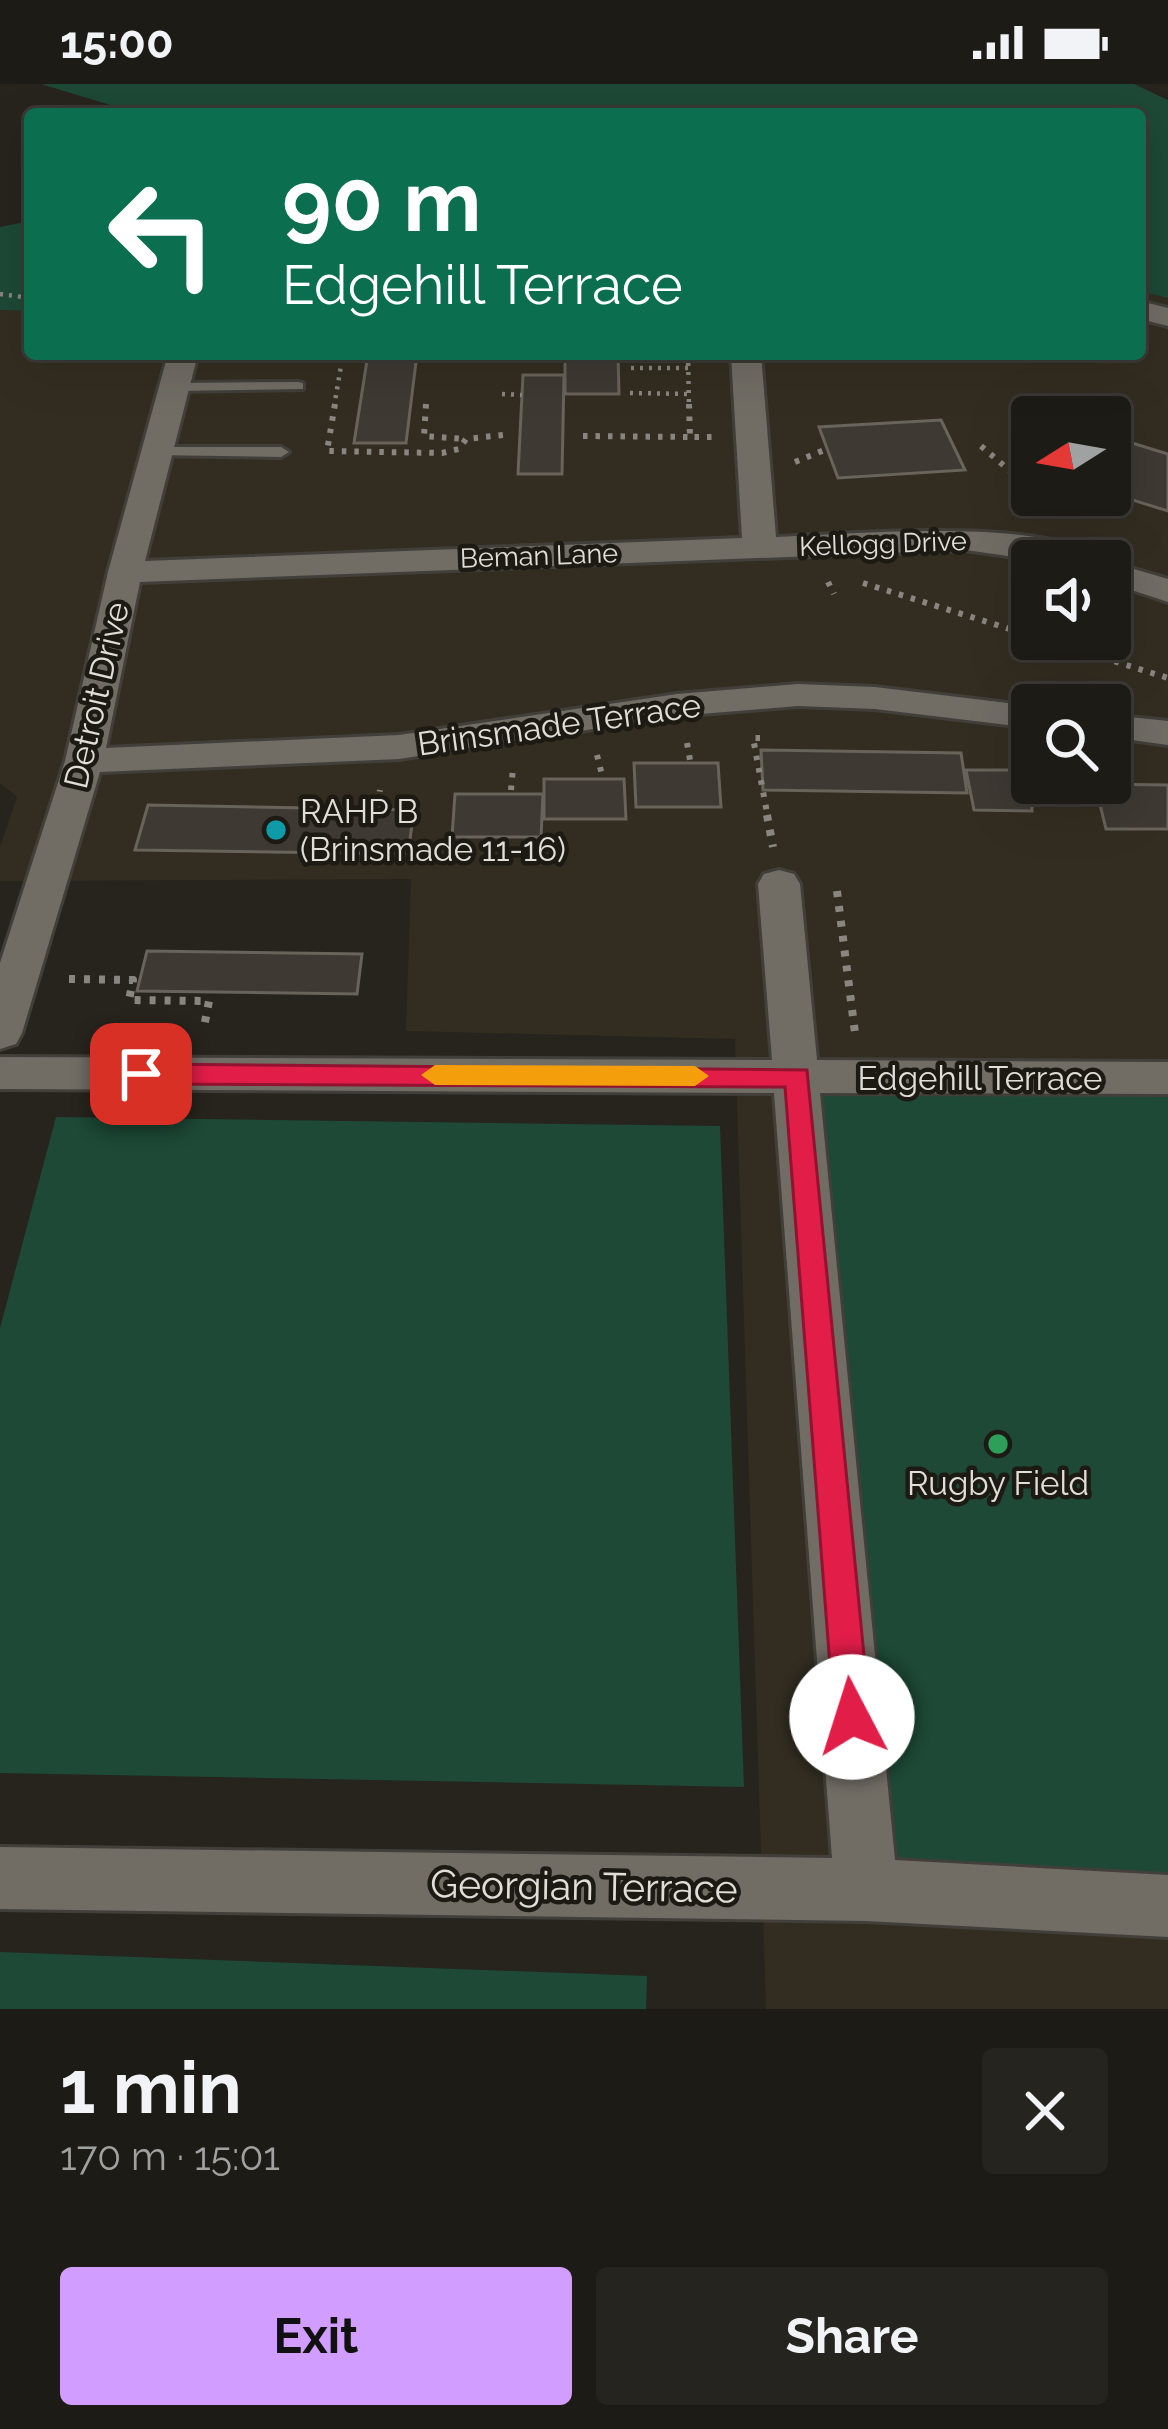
<!DOCTYPE html>
<meta charset="utf-8">
<style>
:root{--surface:#1d1b16;--page:#25241f;--text:#f1f3f6;--muted:#a0a1a1;--line:#3b3935;--accent:#d19dfe}
body{margin:0;font-family:Raleway,sans-serif;background:var(--page);color:var(--text);height:100vh;display:flex;flex-direction:column;font-size:45px;white-space:nowrap}
*{box-sizing:border-box;margin:0}
p{font-size:39px;color:var(--muted)}
.icon{flex:none;width:66px;height:66px;fill:none;stroke:currentColor;stroke-width:2;stroke-linecap:round;stroke-linejoin:round}
.map{position:relative;height:1925px;overflow:hidden}
.panel{display:flex;flex-direction:column;background:var(--surface);flex:1}
.panel>*{flex:none}
.guide{position:absolute;left:24px;top:24px;width:1122px;height:252px;border-radius:12px;box-shadow:0 12px 48px #0002,0 0 0 3px var(--line);background:#0b6e4f;color:#fff;overflow:hidden}
.needle{width:78px;rotate:259deg}
.tools{position:absolute;left:1011px;top:312px;display:grid;gap:24px}
.tools a{display:grid;place-items:center;width:120px;height:120px;border-radius:12px;background:var(--surface);box-shadow:0 12px 48px #0002,0 0 0 3px var(--line);font-size:60px}
.pin{position:absolute;display:grid;place-items:center;width:102px;height:102px;color:#fff;margin:-51px;border-radius:24px;box-shadow:0 6px 18px #0006}
.me{position:absolute;width:132px;margin:-66px;rotate:355deg;stroke-linejoin:round;filter:drop-shadow(0 0 9px #0008)}
.turn{display:flex;align-items:center;gap:42px;height:252px;padding:0 60px;font-size:54px}
.turn .icon{width:156px;height:156px;stroke-width:2.5}
.turn b{display:block;font-size:84px;line-height:102px}
.round{display:grid;place-items:center;flex:none;width:126px;height:126px;border-radius:12px;background:var(--page)}
.headline{display:flex;align-items:center;justify-content:space-between;height:204px;padding:0 60px}
h1{font-size:72px;font-weight:700;line-height:90px}
.primary-button{display:flex;gap:24px;margin-top:auto;padding:24px 60px}
.primary-button a{flex:1;height:138px;border-radius:12px;background:var(--accent);color:#111;font-size:48px;font-weight:700;line-height:138px;text-align:center}
.primary-button a+a{background:var(--page);color:var(--text)}
.status{display:flex;justify-content:space-between;align-items:center;height:84px;padding:0 60px;background:var(--surface);direction:ltr}
.status svg{height:33px;fill:currentColor}
.map>svg:first-child{display:block}
</style>
<div class="status"><b>15:00</b><svg viewBox="0 0 49 12"><path d="M0 12V9h3v3zM5 12V6h3v6zM10 12V3h3v9zM15 12V0h3v12zM26 1h20v11H26zM47 4h2v5h-2z"/></svg></div>
<div class="map">
<svg width="1168" height="1925" viewBox="0 0 1168 1925">
<rect width="100%" height="100%" fill="#27241d"/>
<!-- built -->
<path fill="#332d21" fill-rule="evenodd" d="M1140,207l28,7v1711h-402l-31,-970 -329,-8 5,-152 -411,2v-34l17,-50 -17,-14v-473l30,1v43h1110zM1032,333h78v78h-78zM1032,477h78v78h-78zM1032,621h78v78h-78z"/>
<!-- green -->
<path fill="#1d4936" d="M41,0h1093l34,16v198l-28,-7v-177h-1000z
M30,137v90l-30,-1v-83z
M798,993l370,2v826l-302,-15z
M56,1033l664,9 24,661 -744,-14v-445z
M0,1868l647,24 -1,33h-646z"/>
<!-- building -->
<path fill="#3e3932" stroke="#68635b" stroke-width="3" d="M368,270h49l-11,89h-52z
M565,270h53l1,40h-54z
M523,291h41l-2,99h-44z
M941,336l24,50 -127,8 -19,-51z
M1129,358l39,12v57l-58,-18v-32z
M761,666l200,3 6,40 -204,-3z
M634,679h84l3,44h-85z
M966,686h66v41l-58,-1z
M544,695h80l2,40h-82z
M1095,700l73,1v44h-62z
M455,710h88l-2,43h-89z
M148,721l266,5 -6,44 -273,-4z
M147,867l215,3 -5,40 -220,-3z"/>
<g fill="none" stroke-linecap="round" stroke-linejoin="round">
<!-- service casing -->
<g stroke="#423f3a" stroke-width="6">
<path id="service" d="M298,298l5,1v6l-128,2 -7,-4 7,-4z
M157,363h124l8,5 -8,5 -129,-2 -3,-3z"/>
</g>
<!-- minor casing -->
<g stroke="#423f3a" stroke-width="6">
<path id="minor" d="M1140,217l28,7v18l-28,-7z
M168,270h30l-53,207 597,-23 -11,-184h30l15,183c58,-2 285,-22 318,24h-52l-76,-11 -826,32 -34,166 293,-13 278,-41 121,-10 77,3 157,19v22l-157,-19 -77,-3 -121,10 -278,43 -299,13 -78,261 -6,11 -16,5v-86l65,-202 43,-189z
M1110,478l58,17v23l-58,-19z
M1110,631l58,6v24l-58,-8z
M779,786l15,4 6,10 17,176 351,2v32l-348,-1 75,767 273,15v62l-302,-16 -866,-12v-62l832,11 -58,-765 -774,-4v-32l772,3 -14,-176 6,-10z"/>
</g>
<!-- path-far2 -->
<path stroke="#898681" stroke-width="4.5" stroke-dasharray="3 6" stroke-linecap="butt" d="M0,210l30,4
M688,270l1,53
M631,284h57
M630,309l59,1
M502,310l20,1
M334,323l9,-53"/>
<!-- path-far1 -->
<path stroke="#898681" stroke-width="6" stroke-dasharray="4.5 8" stroke-linecap="butt" d="M335,320l-8,47 115,2 17,-4 7,-10 37,-4
M426,320l-2,32 40,3
M689,320l1,33h24
M583,352l107,1
M981,362l49,42 -14,25
M795,378l32,-13
M828,498l6,12
M863,499l169,53
M1043,555l125,39
M760,654h-7l15,80
M687,659l3,17
M597,671l5,20
M511,706l2,-22
M378,720l2,-14"/>
<!-- path -->
<path stroke="#898681" stroke-width="8" stroke-dasharray="6 9" stroke-linecap="butt" d="M767,731l6,32
M837,807l18,142
M69,895l64,1 -4,20 80,1 -5,26"/>
<!-- service -->
<use href="#service" fill="#716d65" fill-rule="evenodd"/>
<!-- minor -->
<use href="#minor" fill="#716d65" fill-rule="evenodd"/>
</g>
<!-- route -->
<path fill="#e11d48" stroke="#92132f" stroke-width="3" d="M141,980l666,6 63,647 -5,12 -13,5 -12,-5 -6,-12 -49,-630 -644,-3 -14,-10z"/>
<!-- slow -->
<path fill="#f59e0b" d="M435,981l260,1 14,10 -14,10 -260,-1 -14,-10z"/>
<!-- markers -->
<circle fill="#0f9aa8" stroke="#1d1a14" stroke-width="4.5" cx="276" cy="746" r="12"/>
<circle fill="#2e9e5b" stroke="#1d1a14" stroke-width="4.5" cx="998" cy="1360" r="12"/>
<g text-anchor="middle" stroke-width="9" stroke-linejoin="round" paint-order="stroke">
<!-- far-street labels -->
<g font-size="27" fill="#e1deda" stroke="#1d1a14">
<text transform="translate(883 460) rotate(-2)" y="9">Kellogg Drive</text>
<text transform="translate(539 472) rotate(-2)" y="9">Beman Lane</text>
</g>
<!-- street labels -->
<g font-size="33" fill="#e1deda" stroke="#1d1a14">
<text transform="translate(96 611) rotate(-77)" y="12">Detroit Drive</text>
<text transform="translate(559 640) rotate(-8)" y="12">Brinsmade Terrace</text>
<text x="980" y="1006">Edgehill Terrace</text>
</g>
<!-- poi labels -->
<g font-size="33" fill="#e1deda" stroke="#1d1a14" text-anchor="start">
<text x="300" y="739">RAHP B<tspan x="300" dy="38">(Brinsmade 11-16)</tspan></text>
<text x="998" y="1411" text-anchor="middle">Rugby Field</text>
</g>
<!-- near-street labels -->
<g font-size="39" fill="#e1deda" stroke="#1d1a14">
<text transform="translate(584 1802) rotate(1)" y="14">Georgian Terrace</text>
</g>
</g>
</svg>
<div class="tools">
<a><svg class="needle" viewBox="-14 -14 28 28"><path d="M0-13l5 13h-10z" fill="#e53935"/><path d="M0 13l5-13h-10z" fill="#a0a1a1"/></svg></a>
<a><svg class="icon" aria-label="sound" viewBox="0 0 24 24"><path d="M4 9h4l5-4v14l-5-4H4zM17 9q2 3 0 6"/></svg></a>
<a><svg class="icon" aria-label="search" viewBox="0 0 24 24"><circle cx="10" cy="10" r="6"/><path d="M15 15l6 6"/></svg></a>
</div>
<div class="pin" style="left:141px;top:990px;background:#d93025"><svg class="icon" aria-label="arrive" viewBox="0 0 24 24"><path d="M6 21V4h12l-3 4 3 4H6"/></svg></div>
<svg class="me" style="left:852px;top:1633px" viewBox="-20 -20 40 40"><circle r="19" fill="#fff"/><path d="M0-13L10 11 0 6-10 11z" fill="#e11d48"/></svg>
<div class="guide">
<div class="turn"><svg class="icon" aria-label="left" viewBox="0 0 24 24"><path d="M17 20v-9H6M10 6l-5 5 5 5"/></svg><div><b>90 m</b>Edgehill Terrace</div></div>
</div>
</div>
<section class="panel">
<div class="headline"><div><h1>1 min</h1><p>170 m · 15:01</p></div><a class="round"><svg class="icon" aria-label="close" viewBox="0 0 24 24"><path d="M6 6l12 12M18 6L6 18"/></svg></a></div>
<div class="primary-button"><a>Exit</a><a>Share</a></div>
</section>
